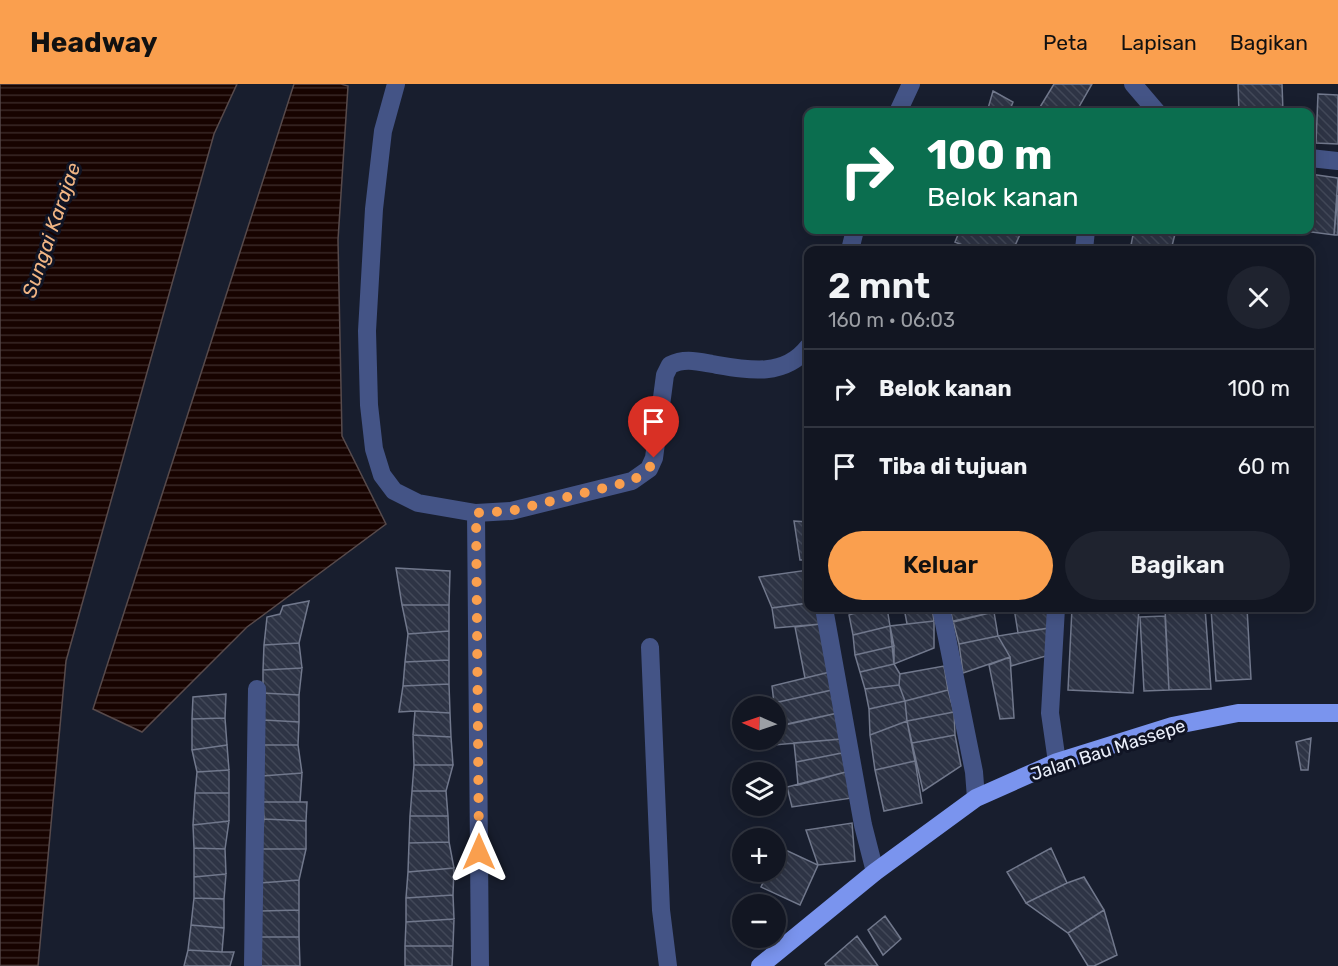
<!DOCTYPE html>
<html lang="id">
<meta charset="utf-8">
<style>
:root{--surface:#121622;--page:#1f232f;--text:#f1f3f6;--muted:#9c9fa5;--line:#313540;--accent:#fa9f4e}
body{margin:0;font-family:Rubik,sans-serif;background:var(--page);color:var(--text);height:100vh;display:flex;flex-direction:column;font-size:22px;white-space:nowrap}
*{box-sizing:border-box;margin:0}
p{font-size:20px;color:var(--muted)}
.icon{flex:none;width:33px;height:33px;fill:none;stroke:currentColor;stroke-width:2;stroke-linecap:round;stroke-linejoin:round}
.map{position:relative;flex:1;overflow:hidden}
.sheet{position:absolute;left:804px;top:162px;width:510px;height:366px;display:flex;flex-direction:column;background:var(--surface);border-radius:12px;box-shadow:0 3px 15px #0003,0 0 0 2px var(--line)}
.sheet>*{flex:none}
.top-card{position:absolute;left:804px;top:24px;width:510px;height:126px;border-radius:12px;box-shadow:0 3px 15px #0003,0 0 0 2px var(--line);background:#0b6e4f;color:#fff;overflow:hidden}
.needle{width:39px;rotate:272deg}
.buttons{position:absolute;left:732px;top:612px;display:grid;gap:12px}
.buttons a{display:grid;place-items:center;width:54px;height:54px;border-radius:50%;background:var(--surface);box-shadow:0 3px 15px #0003,0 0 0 2px var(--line);font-size:30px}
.pin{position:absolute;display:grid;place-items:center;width:51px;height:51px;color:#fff;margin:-62px -26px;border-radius:50% 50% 50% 0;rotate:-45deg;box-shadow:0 0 6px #0007}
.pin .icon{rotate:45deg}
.me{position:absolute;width:66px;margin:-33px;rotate:0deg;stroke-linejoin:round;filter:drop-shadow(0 0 4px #0008)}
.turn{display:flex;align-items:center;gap:21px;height:126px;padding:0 24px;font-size:27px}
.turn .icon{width:78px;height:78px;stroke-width:2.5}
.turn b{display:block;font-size:42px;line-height:51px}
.round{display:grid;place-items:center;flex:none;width:63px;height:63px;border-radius:32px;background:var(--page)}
.head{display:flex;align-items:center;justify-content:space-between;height:102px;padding:0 24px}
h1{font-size:36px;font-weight:600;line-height:45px}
.button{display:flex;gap:12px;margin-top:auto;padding:12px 24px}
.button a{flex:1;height:69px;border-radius:36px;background:var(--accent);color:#111;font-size:24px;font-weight:600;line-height:69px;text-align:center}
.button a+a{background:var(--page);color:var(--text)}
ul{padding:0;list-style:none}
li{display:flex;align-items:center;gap:18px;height:78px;padding:0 24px;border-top:2px solid var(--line)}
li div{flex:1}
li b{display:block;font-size:22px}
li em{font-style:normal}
header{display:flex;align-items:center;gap:36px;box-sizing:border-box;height:84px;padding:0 30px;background:var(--accent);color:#111}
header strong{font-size:28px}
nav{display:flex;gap:33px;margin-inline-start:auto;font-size:21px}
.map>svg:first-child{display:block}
</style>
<header>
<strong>Headway</strong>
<nav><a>Peta</a><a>Lapisan</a><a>Bagikan</a></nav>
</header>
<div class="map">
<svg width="1338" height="882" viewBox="0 0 1338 882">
<defs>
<pattern id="water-rules" width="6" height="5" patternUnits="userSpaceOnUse" patternTransform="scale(1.5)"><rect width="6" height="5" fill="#170300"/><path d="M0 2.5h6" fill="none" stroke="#392826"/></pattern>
<pattern id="building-back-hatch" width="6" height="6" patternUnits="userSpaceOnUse" patternTransform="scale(1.5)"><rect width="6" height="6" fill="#2e3445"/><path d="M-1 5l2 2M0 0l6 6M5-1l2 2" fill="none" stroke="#424858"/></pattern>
</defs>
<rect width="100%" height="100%" fill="#181e2e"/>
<!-- water -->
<path fill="url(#water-rules)" stroke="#574a4b" stroke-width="1.5" d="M0,0h237l-23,50 -148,527 -28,305h-38z
M294,0h47l7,2 -10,154 4,196 44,88 -139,103 -105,105 -49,-23z"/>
<!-- building -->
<path fill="url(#building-back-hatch)" stroke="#71788c" stroke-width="1.5" d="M1054,0h38l-16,28h-39z
M1238,0h44l1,28h-44z
M993,7l20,11 -4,10h-22z
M1318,10l20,1v49l-22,-1z
M1310,90l28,4 -4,57 -30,-4 6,-1z
M1338,111v40h-4z
M960,146h62l-9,20h-39l-19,-8z
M1134,146h42l-5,20h-41z
M794,437l14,1v38h-8z
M396,484l54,3 -1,34h-47z
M808,486v33l-36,5 -13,-31z
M309,517l-10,42 -35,2 3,-28 13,-3 3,-8z
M808,519v5h9l4,16 -46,4 -3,-20z
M402,521h47v26l-41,3z
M870,524h17l3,18 -37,9 -4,-20z
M904,524h28l2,13 -27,3z
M950,524h43l1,4 -41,10z
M1014,524h36l-1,20 -31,5z
M1072,524h67l-6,85 -65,-3z
M1165,524h40l6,81 -42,1z
M1211,524h36l4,71 -35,2z
M994,528l4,24 -39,8 -6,-23z
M1165,532l4,74 -25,1 -4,-74z
M934,537v27l-40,16 -4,-38z
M821,540l9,48 -25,6 -10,-51z
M890,542l4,20 -39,9 -2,-20z
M1049,544l-3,28 -35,10 -1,-9 -12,-21z
M449,547v29l-44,2 3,-28z
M998,552l12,21 -47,16 -4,-29z
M299,559l3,25 -39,2 1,-25z
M894,562v18l-34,8 -5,-17z
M1010,573l4,61 -14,1 -11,-54z
M449,576v24l-46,2 2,-24z
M894,580l6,10 -1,11 -34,4 -5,-17z
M944,582l4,24 -43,11 -6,-16 1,-11z
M302,584l-3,27 -36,-2v-23z
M830,588l2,18 -58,13 -2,-17z
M449,600l1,29 -35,-2 -16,1 4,-26z
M899,601l6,16 -36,8 -4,-20z
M832,606l6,23 -62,14v-21h-15z
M948,606l6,22 -47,9 -2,-20z
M263,609l36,2v27l-35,-2z
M226,610l-1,24 -33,1 1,-22z
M905,617l2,20 -37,14 -1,-26z
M415,627l35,2 1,24 -38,-2z
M954,628l1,23 -43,8 -5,-22z
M838,629l3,26 -67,6 -1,-5h3v-10l2,-4z
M225,634l2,27 -35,5v-31z
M264,636l35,2 -1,23h-37z
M907,637l8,40 -40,9 -5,-35z
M413,651l38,2 2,28h-39z
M955,651l6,31 -38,25 -11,-48z
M1311,654l-3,32h-7l-5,-28z
M841,655l1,14 -46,9 -2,-19z
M227,661l2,25 -32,2 -5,-22z
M261,661h37l4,28 -40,3z
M842,669l4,19 -48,13 -2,-23z
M915,677l7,42 -38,8 -9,-41z
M414,681h39l-7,26h-34z
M229,686v23h-34l2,-21z
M846,688l6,26 -60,9 -5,-20z
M302,689l-2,29h-37l-1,-26z
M412,707h34l2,25h-38z
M195,709h34v28l-36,4z
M263,718h44l-1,19 -42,-2z
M410,732h38l1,26 -40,1z
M264,735l42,2v28h-46z
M229,737l-4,28 -31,-1 -1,-23z
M852,739l3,38 -37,4 -12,-35z
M449,758l5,26 -46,4 1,-29z
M779,763l39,18 -18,40 -39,-18 7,-15h8v-16z
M194,764l31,1 1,25 -32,3z
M1051,764l16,35 -41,20 -19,-31z
M260,765h46l-7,31 -39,3z
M454,784l-1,27 -47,3 2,-26z
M226,790l-2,25 -30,-1v-21z
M1084,793l20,33 -36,23 -42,-30 41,-20z
M299,796v30l-38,1 -1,-28z
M453,811l1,24 -48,3v-24z
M194,814l30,1v29l-33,-3z
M299,826v27h-39l1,-26z
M1104,826l13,45 -23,11h-6l-20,-33z
M885,832l16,23 -18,16 -15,-25z
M454,835l-1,27h-48l1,-24z
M191,841l33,3 -2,24 -34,-2z
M857,852l21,30h-52l-1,-2z
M260,853h39l1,29h-39z
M405,862h48l-1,20h-47z
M188,866l34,2h12l-4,14h-46z"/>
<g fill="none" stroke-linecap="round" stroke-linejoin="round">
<!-- minor -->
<path stroke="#445486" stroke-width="18" d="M396,0l-13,47 -9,78 -7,122 2,74 5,44 8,26 12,16 24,12 58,10 35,-2 121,-30 17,-12 5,-11 11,-83 5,-10c14,-7 26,-4 42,-1 35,6 72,14 96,-17
M1133,0l24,28
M898,28l13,-28
M1310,74l28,3
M850,166l5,-20
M1084,166l2,-20
M476,429l4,453
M824,524l39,217 12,47
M941,524l33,164 2,26
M1056,524l-6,105 7,49
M650,563l11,263 7,56
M253,882l4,-277"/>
<!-- trunk -->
<path stroke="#7a94ee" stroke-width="18" d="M760,882l115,-94 101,-74 81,-36 115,-36 66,-13h100"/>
</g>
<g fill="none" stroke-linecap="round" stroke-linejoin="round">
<!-- route -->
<path stroke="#fa9f4e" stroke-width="10" stroke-dasharray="0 18" d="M479,768l-3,-339 35,-2 121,-30 17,-12 5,-11"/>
</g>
<g text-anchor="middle" stroke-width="6" stroke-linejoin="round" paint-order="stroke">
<!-- street labels -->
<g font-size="18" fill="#ebf0fb" stroke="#101424">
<text transform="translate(1108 666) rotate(-18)" y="6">Jalan Bau Massepe</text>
</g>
<!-- water labels -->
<g font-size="20" font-style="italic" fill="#f1b584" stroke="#101424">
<text transform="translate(51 146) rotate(-71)" y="7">Sungai Karajae</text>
</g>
</g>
</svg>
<div class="buttons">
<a><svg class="needle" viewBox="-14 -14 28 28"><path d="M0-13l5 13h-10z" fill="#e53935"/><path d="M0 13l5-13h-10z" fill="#9c9fa5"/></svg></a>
<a><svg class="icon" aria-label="layers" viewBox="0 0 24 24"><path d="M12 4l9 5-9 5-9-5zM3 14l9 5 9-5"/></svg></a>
<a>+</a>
<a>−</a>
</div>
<div class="pin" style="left:654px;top:374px;background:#d93025"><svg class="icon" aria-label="arrive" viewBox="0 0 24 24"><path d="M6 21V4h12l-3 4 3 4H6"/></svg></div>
<svg class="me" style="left:479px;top:768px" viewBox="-20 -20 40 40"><path d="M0-17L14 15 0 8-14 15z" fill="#fa9f4e" stroke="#fff" stroke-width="4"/></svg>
<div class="top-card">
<div class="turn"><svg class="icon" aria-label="right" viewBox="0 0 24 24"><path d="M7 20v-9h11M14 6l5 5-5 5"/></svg><div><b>100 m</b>Belok kanan</div></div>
</div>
<section class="sheet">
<div class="head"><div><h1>2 mnt</h1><p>160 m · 06:03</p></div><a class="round"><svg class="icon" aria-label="close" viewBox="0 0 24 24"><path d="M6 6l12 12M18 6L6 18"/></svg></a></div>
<ul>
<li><svg class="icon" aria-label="right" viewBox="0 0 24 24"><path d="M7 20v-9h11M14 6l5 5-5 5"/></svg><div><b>Belok kanan</b></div><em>100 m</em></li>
<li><svg class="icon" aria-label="arrive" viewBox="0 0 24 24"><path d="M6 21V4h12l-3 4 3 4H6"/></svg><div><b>Tiba di tujuan</b></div><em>60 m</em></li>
</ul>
<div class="button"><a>Keluar</a><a>Bagikan</a></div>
</section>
</div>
